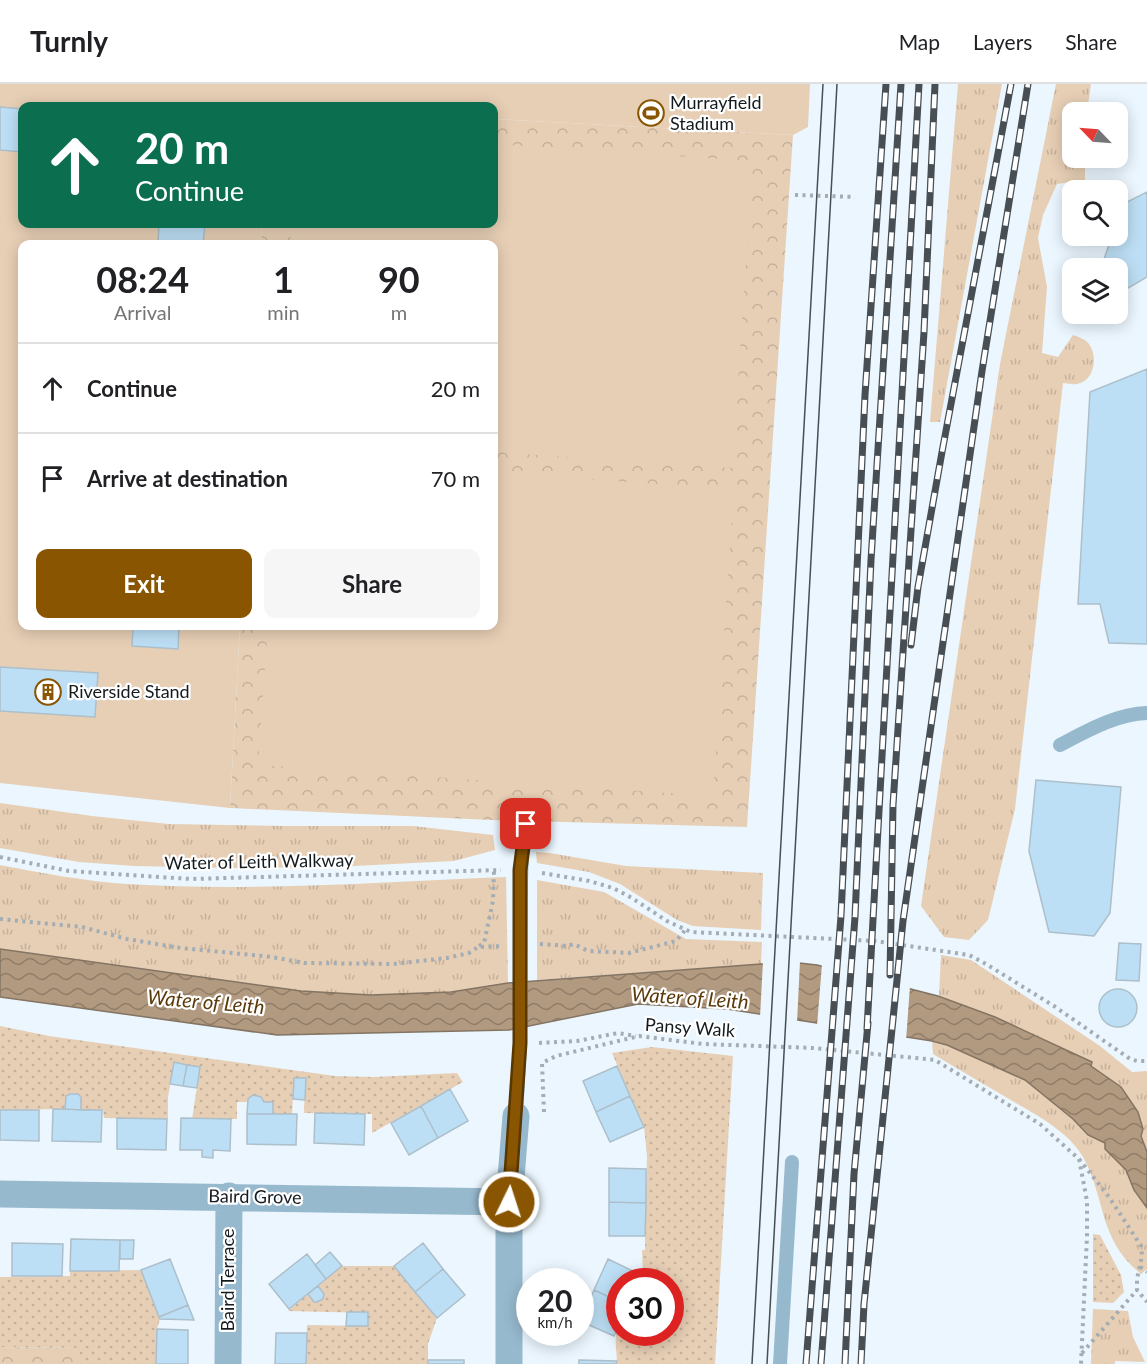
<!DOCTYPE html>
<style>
:root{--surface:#fff;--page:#f6f6f6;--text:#202124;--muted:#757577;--line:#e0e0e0;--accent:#895500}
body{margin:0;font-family:Lato,sans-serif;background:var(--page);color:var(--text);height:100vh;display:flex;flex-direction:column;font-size:22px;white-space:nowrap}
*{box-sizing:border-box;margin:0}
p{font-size:20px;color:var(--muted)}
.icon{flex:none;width:33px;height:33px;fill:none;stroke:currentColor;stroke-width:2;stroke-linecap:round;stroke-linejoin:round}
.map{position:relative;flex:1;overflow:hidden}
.drawer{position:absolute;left:18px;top:156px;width:480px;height:390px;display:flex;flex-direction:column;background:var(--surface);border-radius:12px;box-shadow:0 3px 15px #0003}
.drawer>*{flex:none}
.guide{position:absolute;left:18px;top:18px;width:480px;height:126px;border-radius:12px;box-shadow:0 3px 15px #0003;background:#0b6e4f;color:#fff;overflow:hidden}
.needle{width:39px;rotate:295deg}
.fabs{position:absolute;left:1062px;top:18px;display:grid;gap:12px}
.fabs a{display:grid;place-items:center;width:66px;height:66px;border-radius:12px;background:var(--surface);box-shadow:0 3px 15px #0003;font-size:30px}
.speed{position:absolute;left:516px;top:1184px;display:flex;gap:12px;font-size:30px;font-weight:700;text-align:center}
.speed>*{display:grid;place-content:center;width:78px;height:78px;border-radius:50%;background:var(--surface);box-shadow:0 3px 15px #0003;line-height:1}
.speed small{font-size:15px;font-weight:400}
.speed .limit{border:9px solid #d22;background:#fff;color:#111}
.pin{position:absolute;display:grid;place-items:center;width:51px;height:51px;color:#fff;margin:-26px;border-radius:12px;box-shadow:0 3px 9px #0006}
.me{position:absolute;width:66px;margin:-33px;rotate:4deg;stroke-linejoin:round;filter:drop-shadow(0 0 4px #0008)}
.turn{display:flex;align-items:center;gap:21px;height:126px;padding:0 18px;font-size:27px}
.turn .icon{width:78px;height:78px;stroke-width:2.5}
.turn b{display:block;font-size:42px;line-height:51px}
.eta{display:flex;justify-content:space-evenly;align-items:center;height:102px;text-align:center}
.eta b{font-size:36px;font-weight:700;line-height:42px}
.cta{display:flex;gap:12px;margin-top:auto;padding:12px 18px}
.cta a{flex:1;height:69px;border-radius:12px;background:var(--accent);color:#fff;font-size:24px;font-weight:700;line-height:69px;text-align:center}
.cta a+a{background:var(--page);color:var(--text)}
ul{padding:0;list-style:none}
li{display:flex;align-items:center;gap:18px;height:90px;padding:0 18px;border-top:2px solid var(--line)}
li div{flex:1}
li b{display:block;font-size:22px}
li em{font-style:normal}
header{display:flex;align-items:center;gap:36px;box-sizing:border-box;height:84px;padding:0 30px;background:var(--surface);border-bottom:2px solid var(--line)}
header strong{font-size:28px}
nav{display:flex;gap:33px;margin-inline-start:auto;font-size:21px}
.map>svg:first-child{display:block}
</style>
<header>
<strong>Turnly</strong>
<nav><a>Map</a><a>Layers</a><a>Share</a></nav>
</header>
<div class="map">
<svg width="1147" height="1280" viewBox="0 0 1147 1280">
<defs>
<pattern id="grass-tufts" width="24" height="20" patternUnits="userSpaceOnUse" patternTransform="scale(1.5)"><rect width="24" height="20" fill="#e7cfb5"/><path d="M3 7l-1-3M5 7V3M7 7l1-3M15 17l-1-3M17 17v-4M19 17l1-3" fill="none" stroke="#c5b19b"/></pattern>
<pattern id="park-crowns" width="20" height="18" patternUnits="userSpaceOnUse" patternTransform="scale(1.5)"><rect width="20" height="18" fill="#e7cfb5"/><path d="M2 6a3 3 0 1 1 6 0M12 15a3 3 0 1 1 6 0" fill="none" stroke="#c5b19b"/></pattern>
<pattern id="garden-dots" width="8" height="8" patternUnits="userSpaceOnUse" patternTransform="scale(1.5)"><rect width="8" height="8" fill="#e7cfb5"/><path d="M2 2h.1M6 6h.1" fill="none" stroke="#c5b19b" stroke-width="1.8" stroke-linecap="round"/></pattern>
<pattern id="water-waves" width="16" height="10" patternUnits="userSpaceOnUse" patternTransform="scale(1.5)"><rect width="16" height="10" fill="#b29a80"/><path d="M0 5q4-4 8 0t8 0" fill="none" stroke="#907d68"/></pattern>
</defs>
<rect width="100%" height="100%" fill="#ebf6fe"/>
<!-- grass -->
<path fill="url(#grass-tufts)" d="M958,0h44l-62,338h-10z
M1056,0h35l-4,28h-15v46h13v22l-28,4 -14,31 -5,23 9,49 -5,66 16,4 15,-22c6,2 12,4 16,9 9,12 6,37 -12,40 -4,1 -10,-1 -14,-1l-48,426 -27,111 -19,20 -25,-3 -23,-31 79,-542z
M0,719l92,13 77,8 114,2h130l80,9 2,15 -41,11 -121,6 -101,1 -98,-2 -55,-4 -79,-14z
M536,768l14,1 76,13 137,7 -2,57 -68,-4 -16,-6 -57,-36 -31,-12 -52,-9z
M0,781c42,8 84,16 127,19 126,8 253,-2 379,-7l2,106 -57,9 -80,3 -70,-4 -301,-42z
M537,796l67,12 82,47 76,3 -1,22 -224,16z
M941,871l30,5 129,86 32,26 15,-1v81l-6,-17 2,-6 -5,-17 -17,-25 -31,-21 2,-4 -97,-45 -56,-21z
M932,957l15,4 78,35 48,39 15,16 17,8v6l21,21 8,20 13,18v61l-6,5c-43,-34 -35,-76 -58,-117 -15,-27 -54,-46 -79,-61 -24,-14 -48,-28 -71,-42z
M1093,1225l35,2 5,26 12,25 -30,-1v3h-24z"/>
<!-- park -->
<path fill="url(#park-crowns)" d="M494,35l299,16 -46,692 -256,-7 -261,-12 10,-182h254v-382h-233l1,-20h232z
M0,1263l80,1v16h-80z"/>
<!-- garden -->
<path fill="url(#garden-dots)" d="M0,942l49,10 286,40 39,1 83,-4 6,9 -91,51v-19l-68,-1 1,-35h-11l-2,36h-19v-12h-9l-3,-5 -8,-2 -5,4 -1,3h-10v17h-45l8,-52 -26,-4 -6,34v22l-64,-1 -1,-8h-22v-13c-5,-4 -10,-5 -15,-1l-1,13 -65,1z
M652,963l81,9 -18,308h-98c0,-16 -4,-25 2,-40l1,8h50v-51h-30l3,-5 -1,-26h3v-14l2,-80 -3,-29 -32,-74z
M1093,1150l7,1 21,40 3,17 -11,11 -20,-1z
M342,1182h52l43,52 -9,26v20h-122l1,-39 61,1v-13l-80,-2 20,-17 6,8 7,-1 3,-7 -6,-8z
M141,1186l19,49 -3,10 -1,35h-76v-16l-80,-1v-70l70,-1v-5z"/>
<!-- pitch -->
<path fill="#e7cfb5" d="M0,0h810l-2,43 -15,8 -299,-16v-13h-472v118h240l-1,20h-239v382h218l-10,182 -230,-25z
M494,60l259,17 -21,307 -238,-16v-208h-204l2,-20h202z
M494,389l240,16 -21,307 -455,-31 10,-139h226z"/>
<!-- water -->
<path fill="url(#water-waves)" stroke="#837463" stroke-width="1.5" d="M0,865l301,42 70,4 80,-3 57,-9 253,-19 29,-2 27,3 121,31 57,21 97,45 -1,4 30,21 17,25 5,17 -2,7 6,16v56l-13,-18 -8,-20 -21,-21v-6l-17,-8 -15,-16 -48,-39 -78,-35 -15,-4 -205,-32 -89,-5 -129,26 -232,5 -277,-38z"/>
<!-- pier -->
<path fill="#ebf6fe" d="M790,875l10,2 -3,62 -37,-6 3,-56z
M822,880l88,22 -4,55 -89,-15z"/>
<!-- building -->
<path fill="#bddff5" stroke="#acbfca" stroke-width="1.5" d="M0,23l22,2v43l-22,-2z
M1147,108v85l-29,17v-26h-17l11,-32h6v-15l5,-17z
M159,140h46l-2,20h-45z
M1147,285v275l-38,-1 -9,-39h-22l12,-212z
M133,542h46l-1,23 -46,-3z
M0,583l98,6 -3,44 -95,-6z
M1036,696l85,7 -11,126 -16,23 -45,-4 -20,-81z
M1119,859l22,1 -2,37 -23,-1z
M1099 924a19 19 0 1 1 38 0a19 19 0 1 1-38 0Z
M174,978l13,3 -4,21 -13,-2z
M187,981l13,2 -3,21 -14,-2z
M617,982l13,30 -34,16 -13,-31z
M294,994h12l-1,22 -12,-1z
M450,1005l18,32 -30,17 -17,-32z
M70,1010h8l3,3v13l-16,-1 1,-13z
M253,1011l8,2 3,5h9v12h-26l1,-15z
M630,1012l14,31 -34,15 -14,-30z
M421,1022l17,32 -29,17 -18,-32z
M53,1025l49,1 -1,32 -49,-1z
M0,1026h39v31l-39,-1z
M315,1029l50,1 -1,31 -50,-2z
M247,1030h50l-1,31 -49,-1z
M117,1034l50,1 -1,31 -49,-1z
M181,1034l50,1 -1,32 -17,-1v8l-11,-1v-7h-22z
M609,1084l37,1v34l-37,-1z
M609,1118l37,1 -1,33h-36z
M71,1155l49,1 -1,31h-49z
M120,1156h14l-1,19h-13z
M12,1159l51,1 -1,32h-50z
M423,1159l20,26 -28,23 -21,-26z
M330,1168l12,14 -16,13 -11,-14z
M307,1170l19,25 -37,30 -20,-25z
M170,1175l18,46 -29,12 -18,-47z
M608,1175l35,17 -3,5h-20v21l-26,-12z
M443,1185l22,26 -28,23 -22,-26z
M318,1202l6,8 -1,5 -6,3h-3l-6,-8z
M594,1206l26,12v22l-6,12 -34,-15z
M188,1221l6,15 -34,-1 -1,-2z
M347,1228h21v14h-22z
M157,1245l31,1v34h-32z
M276,1249h31l-1,31h-31z
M428,1276h36v4h-36z
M579,1276l38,1 -1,3h-37z"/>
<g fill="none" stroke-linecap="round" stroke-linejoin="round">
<!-- path -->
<path stroke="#a3adb3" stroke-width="4" stroke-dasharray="3 4.5" stroke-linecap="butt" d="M795,111l60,2
M0,773l69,14 122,8 310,-9
M542,789l47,8 24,7 19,10 35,23 24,11 184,9 94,14 17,9 68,42 76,53 7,2h10
M0,835l82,8 45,12 54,9 91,9 32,6 89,1 54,-6 22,-5 9,-6 25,-1
M540,860l27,2 7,-2 14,7 41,2 47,-12 10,-12
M479,862l5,-3 9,-42 1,-31
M539,959l38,-2 41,-8 18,3
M544,1028l-2,-49 14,-7 83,-20 64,8 111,4 121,12 105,64 39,35 30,38 32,49 1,10 -5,23v11l10,12
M1079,1075l8,42v35l-6,128
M1140,1183l7,5
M1082,1269l55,-63"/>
<!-- service -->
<path stroke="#97b9ce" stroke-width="14" d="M1060,661c27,-14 56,-31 87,-32
M521,796l1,-28 4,-28
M516,1032l4,-73
M780,1280l12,-202"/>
<!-- minor -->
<path stroke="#97b9ce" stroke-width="27" d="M0,1110l509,8
M228,1280l1,-168
M509,1280v-162l7,-86"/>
<!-- tram -->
<path stroke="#474f54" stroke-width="1.5" d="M752,1280l71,-1280
M767,1280l70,-1280"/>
<!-- rail casing -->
<g stroke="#474f54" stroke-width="7">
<path id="rail" d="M911,561l7,-58 24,-135 69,-368
M890,891l3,-170 31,-473 11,-248
M867,945l52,-945
M806,1280l35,-448 24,-521 21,-311
M821,1280l34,-447 16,-357 30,-476
M845,1280l9,-190 14,-151
M861,1280l3,-60 39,-383 79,-550 46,-287"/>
</g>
<!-- rail -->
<use href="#rail" stroke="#fff" stroke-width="4.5" stroke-dasharray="14" stroke-linecap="butt"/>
<!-- service-bridge -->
<path stroke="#97b9ce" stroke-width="14" d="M520,959l1,-163"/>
</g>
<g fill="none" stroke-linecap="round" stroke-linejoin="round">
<!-- route casing -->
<g stroke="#593700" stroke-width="15">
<path id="route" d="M509,1118l11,-159v-173l6,-46"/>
</g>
<!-- route -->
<use href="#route" stroke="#895500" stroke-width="10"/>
</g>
<!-- icons -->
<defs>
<g id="stadium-ring" transform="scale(1.35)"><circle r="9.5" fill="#fff" stroke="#895500" stroke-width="1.5"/><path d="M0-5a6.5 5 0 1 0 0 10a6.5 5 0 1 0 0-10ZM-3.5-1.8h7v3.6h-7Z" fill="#895500"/></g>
<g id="building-ring" transform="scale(1.35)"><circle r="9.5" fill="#fff" stroke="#895500" stroke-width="1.5"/><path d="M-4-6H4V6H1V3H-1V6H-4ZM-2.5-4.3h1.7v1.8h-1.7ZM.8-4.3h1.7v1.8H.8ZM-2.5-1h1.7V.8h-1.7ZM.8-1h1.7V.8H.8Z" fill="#895500"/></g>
</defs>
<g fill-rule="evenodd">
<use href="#stadium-ring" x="651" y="29"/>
<use href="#building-ring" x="48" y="608"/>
</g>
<g text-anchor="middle" stroke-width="4.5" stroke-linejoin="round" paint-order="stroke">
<!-- poi labels -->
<g font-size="18" fill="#141b1f" stroke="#fff" text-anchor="start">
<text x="670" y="25">Murrayfield<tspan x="670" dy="21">Stadium</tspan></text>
<text x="68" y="614">Riverside Stand</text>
</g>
<!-- street labels -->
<g font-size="18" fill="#141b1f" stroke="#fff">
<text transform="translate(259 778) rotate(-1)" y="6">Water of Leith Walkway</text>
<text transform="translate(690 944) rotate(4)" y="6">Pansy Walk</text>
<text transform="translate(255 1113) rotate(1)" y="6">Baird Grove</text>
<text transform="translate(228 1196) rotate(-90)" y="6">Baird Terrace</text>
</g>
<!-- water labels -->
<g font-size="20" font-style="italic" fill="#5b3908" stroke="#fff">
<text transform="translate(690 914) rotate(4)" y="7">Water of Leith</text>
<text transform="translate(206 918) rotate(5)" y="7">Water of Leith</text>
</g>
</g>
</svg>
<div class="fabs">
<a><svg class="needle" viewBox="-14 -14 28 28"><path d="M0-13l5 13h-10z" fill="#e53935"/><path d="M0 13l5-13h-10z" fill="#757577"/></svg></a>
<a><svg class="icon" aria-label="search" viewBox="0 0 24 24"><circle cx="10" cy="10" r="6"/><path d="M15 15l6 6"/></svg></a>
<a><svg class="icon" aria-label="layers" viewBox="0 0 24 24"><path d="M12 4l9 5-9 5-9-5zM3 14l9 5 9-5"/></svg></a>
</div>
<div class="speed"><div>20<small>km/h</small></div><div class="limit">30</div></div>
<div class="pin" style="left:526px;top:740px;background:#d93025"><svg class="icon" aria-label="arrive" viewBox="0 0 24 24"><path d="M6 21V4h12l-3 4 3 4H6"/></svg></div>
<svg class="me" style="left:509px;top:1118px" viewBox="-20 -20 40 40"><circle r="17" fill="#895500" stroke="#fff" stroke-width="3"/><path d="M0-11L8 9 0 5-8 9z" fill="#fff"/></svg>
<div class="guide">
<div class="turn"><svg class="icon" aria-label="ahead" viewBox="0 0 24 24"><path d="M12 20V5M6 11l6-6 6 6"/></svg><div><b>20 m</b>Continue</div></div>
</div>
<section class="drawer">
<div class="eta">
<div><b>08:24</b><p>Arrival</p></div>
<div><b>1</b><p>min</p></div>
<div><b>90</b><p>m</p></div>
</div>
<ul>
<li><svg class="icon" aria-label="ahead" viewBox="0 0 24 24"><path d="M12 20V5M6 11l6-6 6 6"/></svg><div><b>Continue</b></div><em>20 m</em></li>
<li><svg class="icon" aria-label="arrive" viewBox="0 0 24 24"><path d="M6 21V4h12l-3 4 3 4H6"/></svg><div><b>Arrive at destination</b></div><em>70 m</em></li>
</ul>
<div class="cta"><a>Exit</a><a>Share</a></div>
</section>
</div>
